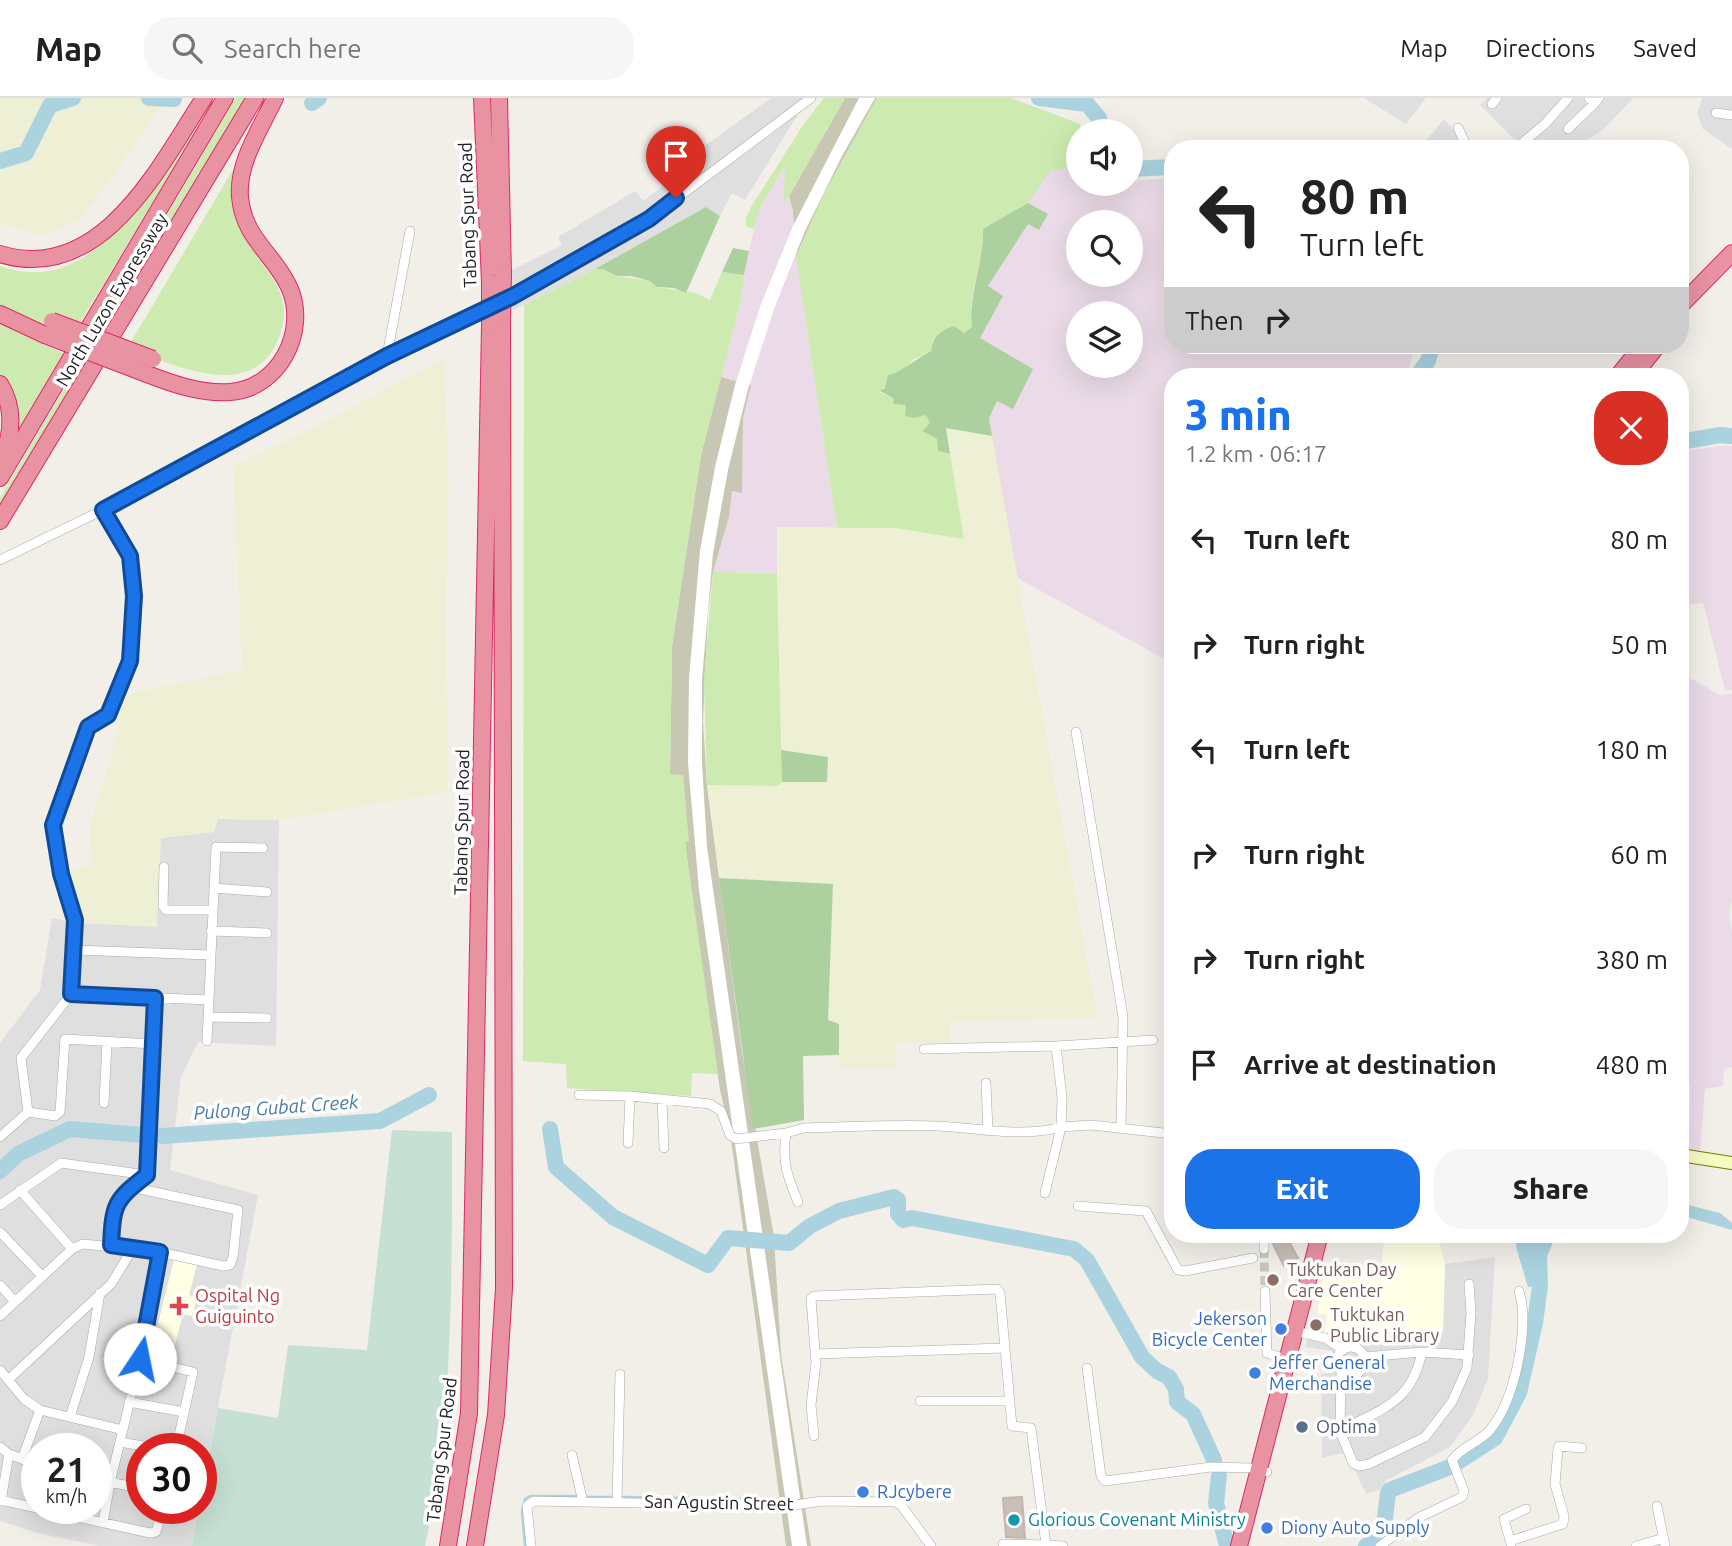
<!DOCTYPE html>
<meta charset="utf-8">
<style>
:root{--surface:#fff;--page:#f6f6f6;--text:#222;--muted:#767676;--line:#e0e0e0;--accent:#1a73e8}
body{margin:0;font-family:Ubuntu,sans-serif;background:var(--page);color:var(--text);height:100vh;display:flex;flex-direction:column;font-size:26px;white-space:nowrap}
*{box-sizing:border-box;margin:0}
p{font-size:23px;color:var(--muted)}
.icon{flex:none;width:38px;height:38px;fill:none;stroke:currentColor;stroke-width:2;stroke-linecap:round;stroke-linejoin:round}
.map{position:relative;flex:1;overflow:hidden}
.drawer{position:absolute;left:1164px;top:270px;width:525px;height:875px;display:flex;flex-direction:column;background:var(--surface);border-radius:28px;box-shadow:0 7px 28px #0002}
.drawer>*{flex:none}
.top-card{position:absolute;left:1164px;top:42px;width:525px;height:214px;border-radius:28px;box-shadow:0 7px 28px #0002;background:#fff;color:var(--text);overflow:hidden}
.buttons{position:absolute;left:1066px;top:21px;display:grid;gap:14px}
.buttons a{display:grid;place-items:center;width:77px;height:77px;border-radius:50%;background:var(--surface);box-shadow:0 7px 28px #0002;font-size:35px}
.speed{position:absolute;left:21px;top:1335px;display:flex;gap:14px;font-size:35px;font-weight:700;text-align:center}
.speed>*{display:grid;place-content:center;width:91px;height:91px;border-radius:50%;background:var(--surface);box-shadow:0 7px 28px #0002;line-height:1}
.speed small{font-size:18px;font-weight:400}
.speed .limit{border:10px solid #d22;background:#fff;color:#111}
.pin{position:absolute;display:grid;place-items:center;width:60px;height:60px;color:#fff;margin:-72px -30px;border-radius:50% 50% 50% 0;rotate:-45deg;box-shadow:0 0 7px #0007}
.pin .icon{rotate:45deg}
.me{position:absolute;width:77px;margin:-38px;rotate:11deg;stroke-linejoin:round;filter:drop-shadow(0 0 5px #0008)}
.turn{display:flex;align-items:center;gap:24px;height:147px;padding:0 21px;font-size:32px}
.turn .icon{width:91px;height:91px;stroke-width:2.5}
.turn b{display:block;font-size:49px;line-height:60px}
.then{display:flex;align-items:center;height:66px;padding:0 21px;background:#0003;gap:14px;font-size:26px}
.round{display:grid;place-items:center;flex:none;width:74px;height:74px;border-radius:28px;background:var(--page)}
.overview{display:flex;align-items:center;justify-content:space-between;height:119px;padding:0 21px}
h1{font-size:42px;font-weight:800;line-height:52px;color:var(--accent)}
.primary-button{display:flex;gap:14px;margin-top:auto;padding:14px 21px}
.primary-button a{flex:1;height:80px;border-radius:28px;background:var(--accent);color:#fff;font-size:28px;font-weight:800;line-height:80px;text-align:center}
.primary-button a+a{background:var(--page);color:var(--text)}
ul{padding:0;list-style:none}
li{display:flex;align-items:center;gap:21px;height:105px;padding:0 21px}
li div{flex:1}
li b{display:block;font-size:26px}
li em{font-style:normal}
header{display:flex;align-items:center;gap:42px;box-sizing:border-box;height:98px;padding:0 35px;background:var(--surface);border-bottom:2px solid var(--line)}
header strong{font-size:33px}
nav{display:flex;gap:38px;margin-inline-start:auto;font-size:24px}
.search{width:490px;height:63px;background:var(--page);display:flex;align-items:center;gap:18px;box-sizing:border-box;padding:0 24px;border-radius:28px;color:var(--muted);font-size:26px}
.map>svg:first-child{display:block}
</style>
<header>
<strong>Map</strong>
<div class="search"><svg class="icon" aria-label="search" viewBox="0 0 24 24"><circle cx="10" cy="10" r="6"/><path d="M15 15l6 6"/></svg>Search here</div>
<nav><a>Map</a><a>Directions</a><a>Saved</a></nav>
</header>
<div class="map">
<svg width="1732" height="1448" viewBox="0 0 1732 1448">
<rect width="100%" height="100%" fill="#f2efe9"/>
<!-- residential -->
<path fill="#e0dfdf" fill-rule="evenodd" d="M771,0h37l-63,102 -13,-7 -12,23 -14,-9 -111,62 -89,45v-41l56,-28 -4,-8 77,-46 8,10 28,-21 -6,-9 38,-24z
M1364,0h62l-20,26z
M1487,0h146l-27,29 -31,22h-76l18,-7 -37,-37z
M1702,0h30v51l-29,-20 -6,-16z
M1444,21l27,30h-43l-4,-6z
M218,721l61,1 -3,226 -78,-4 -17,35 -11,93 88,25 -57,303v-49h-59v59l57,1 -7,37h-91l-60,-12 -41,-13v-478l40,-53 12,-72 26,5 81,-67 2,-18 52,-6zM37,1351h59v59h-59z
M1495,1159l-7,122 -15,36 -23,32 -65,34 1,6 -20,7 -19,-42 -25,6 -1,-84 10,-1 1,-22 -27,-4 4,-15 133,-1 3,-67z"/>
<!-- industrial -->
<path fill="#ebdbe8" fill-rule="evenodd" d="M1011,0l69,26 1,7h-3l-9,33 9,20h52l1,-3 41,-3v167h242l-6,31h-236v287l-155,-85 -47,-264zM1078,124h52v53h-52zM1078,215h52v53h-52z
M786,67l-1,36 4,-5 4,14 3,47 41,271 -60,-1v46l-64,-1 16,-55 3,-26 10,1 1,-74 8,-33 -30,-8 20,-77 4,-33 14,-57z
M1721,348h11v244l-7,1 -22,-88 -23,3v-152l3,-3z
M1685,577l35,20 12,-1v207l-3,13 3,17v136l-8,2 -1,17 -18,3 -5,62h-11l1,-66 -9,-1 -1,-10v-365z"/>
<!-- education -->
<path fill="#ffffe5" d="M1411,1136h26l8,30 -2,67 -119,2 3,-18 -10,-2 7,-40 57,6 3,-43z
M174,1161l23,6 -8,30 8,3 -5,18 -9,-2 -8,31 -21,-5z"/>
<!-- construction -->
<path fill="#c7c7b4" d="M845,0h32l-53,96 -28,63 -3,-47 -4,-14z
M721,279l30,8 -8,33 -1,75 -10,-2 -3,26 -16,55 -5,41 -5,108 4,64 35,267 32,185 7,117 30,192h-25l-56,-414 -10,-42 -26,-178 -9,-70 -2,-67h-13l2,-129 29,-191z"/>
<!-- farmland -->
<path fill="#eef0d5" d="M0,0h166l-54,80 -32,41 -39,17 -41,-12z
M444,260l5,122 -3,133 2,179 -169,28 -61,-1 -4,13 -53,6 -4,89 -79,-4 -13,-53 27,-3 -3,-40 23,-74 14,-59 116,-24 -9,-204 98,-47z
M946,330l46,8 106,582 -148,3 1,22 -56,-1v26h-56v-44l-11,-3 5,-136 -114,-8 -12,-92 70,1 5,-4h45v-25l-46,-7 -4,-223 118,1 68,11z"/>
<!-- grass -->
<path fill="#cdebb0" d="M236,0h10l-246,412v-12z
M824,0h21l-56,98 -5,6 1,-36 -26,44 -5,19 -8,-3v-8l5,-11 52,-82z
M877,0h134l69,26 1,7h-3l-9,33 -7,6 -11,-1 -23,34 -45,26c1,33 -16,66 -11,98 -10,12 -28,4 -40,15l-1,9 -17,8 -34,33 26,13 8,13 12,-4 5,9 -9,8 16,8v12l12,3 14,85 -69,-11h-58l-41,-271 28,-63z
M187,35l5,4 -120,199 -27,-9 -45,-22v-39c92,33 144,-72 187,-133z
M241,58c-2,18 -8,41 -5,58 5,30 33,51 44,79 7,17 4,35 -4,51 -28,58 -106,20 -148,3z
M595,171h9l12,7 35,5 6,6 39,6 14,7 12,-28 22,3 -3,25 -40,155 -29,191 -2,128 13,1 6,67h-4l33,232 -26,-1 -1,23 -124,-8 -1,-24 -43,-3 1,-756z
M0,224l64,32 -44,74 -3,-1 -6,-37 -11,-15z
M713,474l64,1 5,209 -4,4 -71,-1 -3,-106z"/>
<!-- forest -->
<path fill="#add19e" d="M1028,105l20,11 -9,16 -11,-6 -40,62 15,10 -23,42 53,31 -20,40 -16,-8 -8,17 3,18 -46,-8 4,26 -12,-3 -1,-12 -15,-8 8,-8 -4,-8 -12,3 -9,-2 1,-11 -12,-1 -1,-6 -13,-7 5,-3 3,-13c11,-1 29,-17 43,-24 1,-14 10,-21 23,-25l10,7 8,-6c-4,-32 12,-65 11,-98z
M706,109l14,9 -34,77 -12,-5 -17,-1 -7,-6 -19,-5h-14l-14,-7h-8z
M733,150l16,3 -5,24 -22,-3z
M781,652l47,7 -1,25h-45z
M719,780l114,6 -5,136 11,4v31l-36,1 1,64 -51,9z"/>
<!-- wetland -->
<path fill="#c6e0d4" d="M392,1032l60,2c0,134 2,284 -27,414h-233l26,-138 60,10 10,-73 79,5z"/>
<!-- water -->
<path fill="#aad3df" d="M1680,1105l40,10 12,10v7l-52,-15z
M1518,1136h44l-21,8 -9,19 8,25 -12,1 -12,-40z"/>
<!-- pier -->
<path fill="#fff" d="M859,0h16l-33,58 -37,75 -31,78 -26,80 -20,81 -15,83 -11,126v84l5,84 100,699h-15l-93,-656 -11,-127 1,-85 11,-127 15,-84 20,-82 26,-81 32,-78z"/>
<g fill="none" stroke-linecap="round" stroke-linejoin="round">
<!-- stream -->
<path stroke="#aad3df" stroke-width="2.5" d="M585,1399h28
M620,1399l142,2
M772,1401h10
M525,1448l-3,-35 3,-12 5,-3h48"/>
<!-- river -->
<path stroke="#aad3df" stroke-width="16" d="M149,0l25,1
M1039,0l48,6 12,14 -2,13
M312,5l7,-5
M0,63l26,-8 24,-48 23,-7
M1130,71l42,-2
M1417,278l11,-15 3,-11 -6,-5
M1680,344l40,-7 12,1
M550,1031l6,38 57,50 95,48 20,-27 61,5 21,-17 29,-15 55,-14 4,3v14l5,6 9,-2 162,31 13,11 55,97 15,14 12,6 7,12 1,13 16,12 21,46
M162,1038l218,-15 49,-26
M0,1073l18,-17 52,-25 72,6
M1219,1378l-3,27 11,43
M1366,1448l17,-11 5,-42 2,-3 60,-23 45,-29 24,-45 16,-70 5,-37 -1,-31 8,-19 6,-2"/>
</g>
<!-- building -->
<path fill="#c7bfb8" stroke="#c4b6ab" stroke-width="2" d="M1271,1136h14l13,24 -14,8 -13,-26z
M1022,1399l3,41 -19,-1 -3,-39z"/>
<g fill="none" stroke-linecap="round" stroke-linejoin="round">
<!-- street-tunnel -->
<path stroke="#c8c6c1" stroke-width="9" stroke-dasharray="9 4.5" stroke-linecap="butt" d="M1264,1151l1,42"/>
<!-- street casing -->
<g stroke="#a9a9a9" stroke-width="10">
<path id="street" d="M1589,0l6,5 4,-5
M1492,6l5,-6
M1716,15l16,2
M1458,30l10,21
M1568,31l27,-26
M1515,51l30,-25 23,-26
M387,258l23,-125
M0,462l103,-50 284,-154 126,-60 136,-77 162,-121
M1076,634l47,285 -2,112
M164,769l-1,39 3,4h47
M214,790l53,4
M211,833l56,2
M74,852l136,5
M71,896l138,6
M208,919l59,1
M207,943l9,-194 47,1
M1056,948l97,-6
M986,985l2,48
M579,997l51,1 80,8 11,7 9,24 6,4 50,-6
M662,1002l2,48
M104,1005l3,-61
M28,1014l27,4 5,-4 5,-73 88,5
M0,1039l28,-25 -7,-54 50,-64 4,-73 -19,-72 -3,-24 3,-13 32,-85 20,-12 22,-54 4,-65 -4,-39 -27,-47
M628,1045l2,-47
M20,1092l52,59
M1045,1095l16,-66 30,-2 81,9
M798,1104c-11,-27 -16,-39 -12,-69l18,-5c44,-1 90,-4 134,-2 40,2 83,12 123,1l1,-30 -6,-51 -132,3
M0,1107l61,-42 86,12
M1078,1108l68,5 32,59 7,1 68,-13
M0,1134l42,44
M111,1147c2,-42 4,-45 36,-70l8,-177
M1264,1151v-15
M0,1187l15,17
M1265,1193l2,62 29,9
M0,1218l72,-67 11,-5 77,8 63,14 7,-1 3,-8 5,-47 -107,-23
M1295,1233l30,7 18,12
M1337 1263a14 14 0 1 1 28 0a14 14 0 1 1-28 0Z
M815,1256l189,-6
M1364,1259l58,-5 47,3
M140,1261l53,13 -17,77
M1087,1270l14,108 4,5 106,-14 40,1 16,4
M0,1272l24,29 16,11 83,20
M1341,1272l-1,61 13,32 6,3 10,-2 56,-27 27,-35 15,-34 4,-55 -2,-29
M8,1282l103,-96 22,-36
M920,1303h90
M129,1304l55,10
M70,1319l19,-60 11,-64
M1340,1333c42,-23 71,-27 82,-79
M814,1338l-3,-31 5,-42 -5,-64 3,-3 183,-7 3,4 12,133 19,2 15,117 17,1
M120,1344l39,7
M0,1349l9,7 28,11
M572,1357l11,47
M22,1361l18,-49
M96,1382l46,8
M0,1402l150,33 6,-1 7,-24
M1,1403l8,-47
M617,1404l3,-128
M1657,1408l8,40
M103,1425l7,-40 30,-124 20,-107
M1510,1443l53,-17 1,-8 -9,-32 3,-35 1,-3 23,2
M1003,1446l43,1
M1511,1446l-7,-25 22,-10
M531,1448l-4,-40 7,-5 255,5 33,-5 73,1 6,3 30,41
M1380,1448l38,-28 44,-21 2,-6 -12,-31c9,-13 28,-18 38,-30 25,-30 40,-103 29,-139
M1636,1448l28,-8"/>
</g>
<!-- secondary casing -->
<g stroke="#707d05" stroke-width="14">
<path id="secondary" d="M1680,1057l52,8"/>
</g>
<!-- highway casing -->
<g stroke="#dc2a67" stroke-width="18">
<path id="highway" d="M482,0l8,184
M499,0l4,177
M0,156c101,31 159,-87 204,-156
M1680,208l52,-53
M0,216l45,21
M147,276c26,10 54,20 83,18 48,-3 78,-59 60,-103 -15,-35 -46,-49 -50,-92 -3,-34 21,-69 35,-99
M1618,278l25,-31
M1633,278l25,-31
M0,286c16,26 12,53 0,79
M0,380l225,-380
M0,423l255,-423
M448,1448l21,-133 21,-1087
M475,1448l21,-131 8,-127 -2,-968
M1239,1448l81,-312"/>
</g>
<!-- street -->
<use href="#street" stroke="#fff" stroke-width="9"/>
<!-- secondary -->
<use href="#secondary" stroke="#f7fabf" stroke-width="12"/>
<!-- highway -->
<use href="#highway" stroke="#e892a2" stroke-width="16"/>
<!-- highway-bridge casing -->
<g stroke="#dc2a67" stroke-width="18" stroke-linecap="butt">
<path id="highway-bridge" d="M502,222l1,-45
M52,223l101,38
M490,228v-44
M45,237l102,39"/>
</g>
<!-- highway-bridge -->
<use href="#highway-bridge" stroke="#e892a2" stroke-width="16"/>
</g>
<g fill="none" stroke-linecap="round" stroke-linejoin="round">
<!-- route casing -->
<g stroke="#114b97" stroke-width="18">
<path id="route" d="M140,1261l20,-107 -49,-7c2,-42 4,-45 36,-70l8,-177 -84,-4 4,-74 -14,-46 -8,-49 35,-98 20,-12 22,-54 4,-65 -4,-40 -27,-46 284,-154 126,-60 136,-77 27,-21"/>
</g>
<!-- route -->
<use href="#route" stroke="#1a73e8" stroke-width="12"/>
</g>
<!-- markers -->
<g fill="#8d6e63" stroke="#fff" stroke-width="2.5">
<circle cx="1273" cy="1182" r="7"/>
<circle cx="1316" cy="1227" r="7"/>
</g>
<path fill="#e0444e" stroke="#fff" stroke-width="2.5" d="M175.5 1197.5h7v7h7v7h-7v7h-7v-7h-7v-7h7z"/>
<g fill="#3f7fe0" stroke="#fff" stroke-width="2.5">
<circle cx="1281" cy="1231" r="7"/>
<circle cx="1255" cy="1275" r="7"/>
<circle cx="863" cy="1394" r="7"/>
<circle cx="1267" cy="1430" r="7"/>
</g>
<circle fill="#5c6f8a" stroke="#fff" stroke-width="2.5" cx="1302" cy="1329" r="7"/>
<circle fill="#0f9aa8" stroke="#fff" stroke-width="2.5" cx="1014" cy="1422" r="7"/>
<g text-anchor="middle" stroke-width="7" stroke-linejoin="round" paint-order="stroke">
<!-- street labels -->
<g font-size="18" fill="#222" stroke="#fff">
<text transform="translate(468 117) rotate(-92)" y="6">Tabang Spur Road</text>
<text transform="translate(112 202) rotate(-59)" y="6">North Luzon Expressway</text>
<text transform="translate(462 724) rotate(-89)" y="6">Tabang Spur Road</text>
<text transform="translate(442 1352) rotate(-83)" y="6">Tabang Spur Road</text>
<text transform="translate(719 1405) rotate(1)" y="6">San Agustin Street</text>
</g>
<!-- education labels -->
<g font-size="18" fill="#785e54" stroke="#fff" text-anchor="start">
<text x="1287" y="1178">Tuktukan Day<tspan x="1287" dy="21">Care Center</tspan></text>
<text x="1330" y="1223">Tuktukan<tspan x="1330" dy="21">Public Library</tspan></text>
</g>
<!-- health labels -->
<g font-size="18" fill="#be3a42" stroke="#fff" text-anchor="start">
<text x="195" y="1204">Ospital Ng<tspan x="195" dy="21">Guiguinto</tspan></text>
</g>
<!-- shop labels -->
<g font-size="18" fill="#366cbe" stroke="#fff" text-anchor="start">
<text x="1267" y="1227" text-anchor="end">Jekerson<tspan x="1267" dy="21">Bicycle Center</tspan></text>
<text x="1269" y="1271">Jeffer General<tspan x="1269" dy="21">Merchandise</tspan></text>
<text x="877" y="1400">RJcybere</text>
<text x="1281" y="1436">Diony Auto Supply</text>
</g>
<!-- service labels -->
<g font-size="18" fill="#4e5e75" stroke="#fff" text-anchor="start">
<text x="1316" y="1335">Optima</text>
</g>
<!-- culture labels -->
<g font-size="18" fill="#0d838f" stroke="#fff" text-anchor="start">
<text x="1028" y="1428">Glorious Covenant Ministry</text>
</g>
<!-- water labels -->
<g font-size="19" font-style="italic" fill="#4a7aab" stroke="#fff">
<text transform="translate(276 1009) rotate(-4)" y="7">Pulong Gubat Creek</text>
</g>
</g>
</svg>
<div class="buttons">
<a><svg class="icon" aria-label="sound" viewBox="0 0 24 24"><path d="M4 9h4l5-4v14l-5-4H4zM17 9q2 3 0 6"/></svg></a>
<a><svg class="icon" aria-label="search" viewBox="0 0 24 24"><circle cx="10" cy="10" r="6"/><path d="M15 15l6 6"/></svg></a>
<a><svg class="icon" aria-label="layers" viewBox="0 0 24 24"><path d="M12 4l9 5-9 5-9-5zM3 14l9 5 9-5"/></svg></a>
</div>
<div class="speed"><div>21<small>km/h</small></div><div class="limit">30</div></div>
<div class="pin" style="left:676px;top:100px;background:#d93025"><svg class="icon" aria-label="arrive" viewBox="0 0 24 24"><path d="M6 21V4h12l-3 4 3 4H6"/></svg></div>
<svg class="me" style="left:140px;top:1261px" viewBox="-20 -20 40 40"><circle r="19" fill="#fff"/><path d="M0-13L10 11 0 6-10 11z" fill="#1a73e8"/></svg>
<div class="top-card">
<div class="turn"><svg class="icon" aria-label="left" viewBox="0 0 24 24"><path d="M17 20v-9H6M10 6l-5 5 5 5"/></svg><div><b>80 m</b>Turn left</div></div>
<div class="then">Then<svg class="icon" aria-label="right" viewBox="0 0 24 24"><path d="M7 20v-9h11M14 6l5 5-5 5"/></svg></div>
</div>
<section class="drawer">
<div class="overview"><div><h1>3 min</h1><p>1.2 km · 06:17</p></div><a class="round" style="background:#d93025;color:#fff"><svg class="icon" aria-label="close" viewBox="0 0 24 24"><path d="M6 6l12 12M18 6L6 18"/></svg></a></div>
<ul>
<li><svg class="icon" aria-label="left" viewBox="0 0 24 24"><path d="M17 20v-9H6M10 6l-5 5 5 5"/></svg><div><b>Turn left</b></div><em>80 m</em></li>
<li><svg class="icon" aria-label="right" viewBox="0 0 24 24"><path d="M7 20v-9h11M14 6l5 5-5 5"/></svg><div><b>Turn right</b></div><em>50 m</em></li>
<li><svg class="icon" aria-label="left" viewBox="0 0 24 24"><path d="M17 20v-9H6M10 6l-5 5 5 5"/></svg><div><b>Turn left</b></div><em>180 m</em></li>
<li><svg class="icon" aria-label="right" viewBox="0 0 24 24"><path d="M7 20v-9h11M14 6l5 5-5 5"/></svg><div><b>Turn right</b></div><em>60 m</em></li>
<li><svg class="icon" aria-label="right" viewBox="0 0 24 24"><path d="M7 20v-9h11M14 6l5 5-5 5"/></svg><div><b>Turn right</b></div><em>380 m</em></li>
<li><svg class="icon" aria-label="arrive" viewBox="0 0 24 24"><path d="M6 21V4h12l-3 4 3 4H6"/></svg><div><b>Arrive at destination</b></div><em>480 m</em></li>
</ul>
<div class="primary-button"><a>Exit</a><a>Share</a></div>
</section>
</div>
